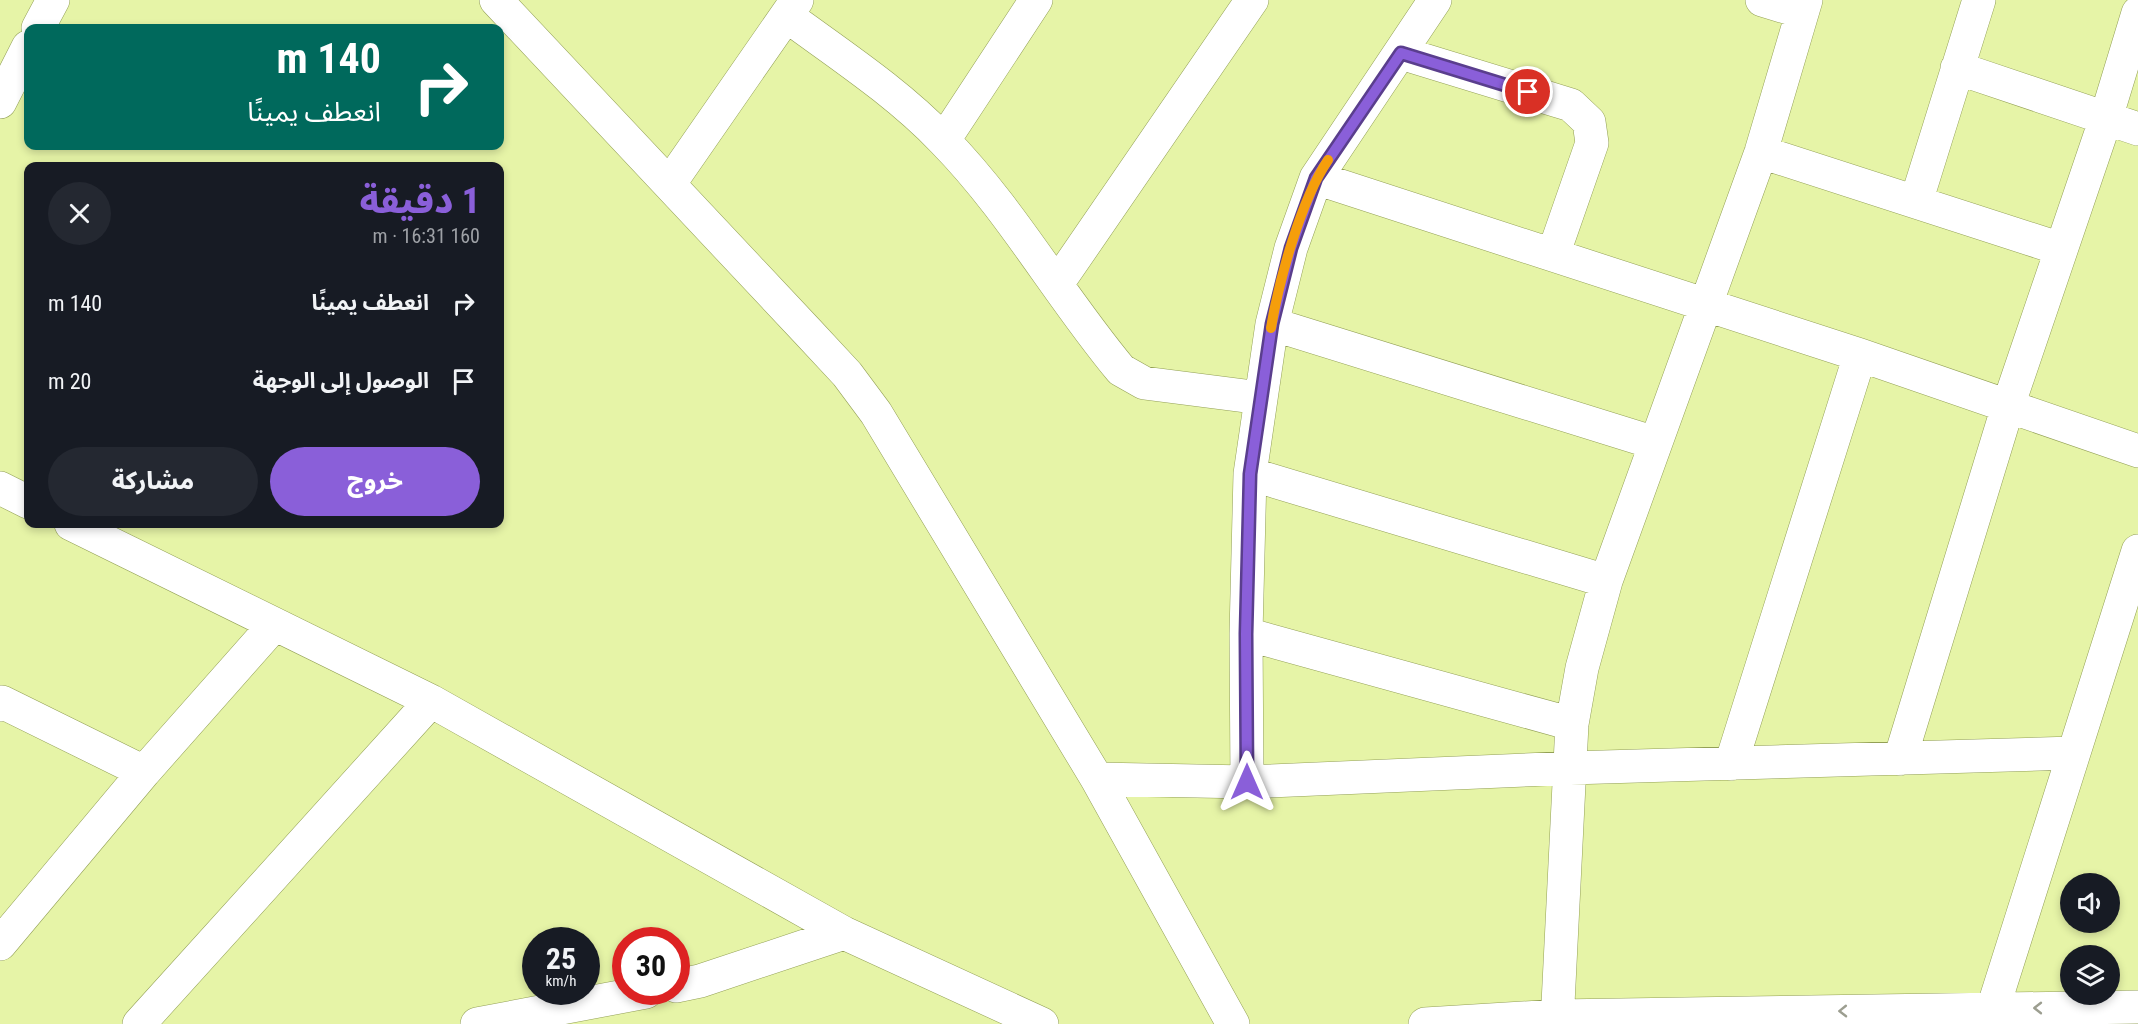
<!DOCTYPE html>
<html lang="ar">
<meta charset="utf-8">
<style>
:root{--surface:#171b24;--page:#242831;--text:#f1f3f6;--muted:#9ea1a6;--accent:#8a5fd9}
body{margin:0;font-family:"Roboto Condensed","Noto Sans Arabic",sans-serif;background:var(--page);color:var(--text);direction:rtl;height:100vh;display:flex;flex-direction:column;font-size:22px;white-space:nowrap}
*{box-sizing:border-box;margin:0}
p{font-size:20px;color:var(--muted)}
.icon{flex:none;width:33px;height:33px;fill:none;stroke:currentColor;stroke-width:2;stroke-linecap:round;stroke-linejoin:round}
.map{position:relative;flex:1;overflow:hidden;direction:ltr}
.side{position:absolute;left:24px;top:162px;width:480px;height:366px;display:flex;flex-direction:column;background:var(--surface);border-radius:12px;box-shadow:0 3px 9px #0003;direction:rtl}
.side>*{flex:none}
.hud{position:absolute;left:24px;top:24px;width:480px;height:126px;border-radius:12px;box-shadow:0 3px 9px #0003;direction:rtl;background:#00695c;color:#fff;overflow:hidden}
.controls{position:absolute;left:2060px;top:873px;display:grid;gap:12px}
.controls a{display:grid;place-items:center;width:60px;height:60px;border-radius:50%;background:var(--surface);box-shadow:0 3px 9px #0003;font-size:30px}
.speed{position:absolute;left:522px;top:927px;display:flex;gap:12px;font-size:30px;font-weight:700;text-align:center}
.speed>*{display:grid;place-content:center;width:78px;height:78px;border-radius:50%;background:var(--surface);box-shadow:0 3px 9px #0003;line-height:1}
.speed small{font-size:15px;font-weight:400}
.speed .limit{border:9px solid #d22;background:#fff;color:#111}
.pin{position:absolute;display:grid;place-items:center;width:51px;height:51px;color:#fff;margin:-26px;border:3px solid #fff;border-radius:50%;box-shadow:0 2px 6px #0007}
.me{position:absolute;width:66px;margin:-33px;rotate:0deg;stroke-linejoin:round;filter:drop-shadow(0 0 4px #0008)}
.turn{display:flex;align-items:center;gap:21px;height:126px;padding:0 24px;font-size:27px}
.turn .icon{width:78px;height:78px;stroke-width:2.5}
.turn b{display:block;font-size:42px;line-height:51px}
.round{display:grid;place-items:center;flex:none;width:63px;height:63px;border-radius:32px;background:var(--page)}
.overview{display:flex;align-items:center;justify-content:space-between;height:102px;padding:0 24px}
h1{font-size:36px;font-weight:800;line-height:45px;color:var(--accent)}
.cta{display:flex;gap:12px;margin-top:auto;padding:12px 24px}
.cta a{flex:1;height:69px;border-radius:36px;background:var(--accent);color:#fff;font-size:24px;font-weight:800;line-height:69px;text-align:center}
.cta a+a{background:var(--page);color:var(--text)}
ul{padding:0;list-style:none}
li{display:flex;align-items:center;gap:18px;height:78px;padding:0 24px}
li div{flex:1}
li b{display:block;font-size:22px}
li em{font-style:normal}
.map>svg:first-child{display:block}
</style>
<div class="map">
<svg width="2138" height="1024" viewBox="0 0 2138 1024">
<rect width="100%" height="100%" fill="#e6f4a7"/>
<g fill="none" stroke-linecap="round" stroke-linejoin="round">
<!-- street casing -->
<g stroke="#93a056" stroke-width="34">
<path id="street" d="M496,0l311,331 40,43 29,39 221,366 136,245
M1762,0l40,12
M787,16c53,39 110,76 156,124 68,69 116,156 178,230l23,13 117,15
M38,28l15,-28
M1401,53l170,52 18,17 3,21 -39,112
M1957,68l181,61
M0,102l28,-55
M944,140l92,-140
M1761,152l300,97
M1316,178l544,177 278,96
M670,183l127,-183
M1916,202l63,-202
M1057,284l195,-284
M1272,324l383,119
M1250,474l356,107
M0,488l28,14
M71,524l360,177 413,232 198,91
M1246,634l326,90
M0,705l2,-3 142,70
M1900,759l108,-353 98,-288 32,-105
M1731,764l129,-409
M1097,779l150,3 323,-14 504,-15
M1247,782l-1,-148 4,-160 22,-150 19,-76 25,-70 119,-178
M0,944l144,-172 130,-147
M676,986l24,-5 144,-48
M139,1024l292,-323
M477,1024l169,-32
M1425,1024l132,-8 581,-9
M1557,1024l15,-300 10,-56 24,-87 155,-429 45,-152
M1988,1024l150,-473"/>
</g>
<!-- street -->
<use href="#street" stroke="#fff" stroke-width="33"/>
</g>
<!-- one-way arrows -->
<defs><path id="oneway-chevron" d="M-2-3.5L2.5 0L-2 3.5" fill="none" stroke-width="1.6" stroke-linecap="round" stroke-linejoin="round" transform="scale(1.5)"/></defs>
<g stroke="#9c9e90">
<use href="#oneway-chevron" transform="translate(2038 1008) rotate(180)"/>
<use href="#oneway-chevron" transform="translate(1843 1011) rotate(179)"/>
</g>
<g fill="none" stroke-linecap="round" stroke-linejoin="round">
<!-- route casing -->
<g stroke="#5a3e8d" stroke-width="15">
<path id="route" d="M1247,782l-1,-148 4,-160 22,-150 19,-76 25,-70 85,-125 127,39"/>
</g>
<!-- route -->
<use href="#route" stroke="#8a5fd9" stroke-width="10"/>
<!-- slow -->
<path stroke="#f59e0b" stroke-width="10" d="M1271,328c8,-48 30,-128 57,-168"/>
</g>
</svg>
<div class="controls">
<a><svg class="icon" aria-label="sound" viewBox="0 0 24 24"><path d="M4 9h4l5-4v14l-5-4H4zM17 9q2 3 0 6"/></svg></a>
<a><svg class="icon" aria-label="layers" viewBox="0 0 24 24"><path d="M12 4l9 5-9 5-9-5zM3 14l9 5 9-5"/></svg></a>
</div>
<div class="speed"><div>25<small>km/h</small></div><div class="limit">30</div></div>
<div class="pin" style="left:1528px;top:92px;background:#d93025"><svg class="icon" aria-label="arrive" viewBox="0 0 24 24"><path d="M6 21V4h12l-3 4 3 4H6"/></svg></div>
<svg class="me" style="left:1247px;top:782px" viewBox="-20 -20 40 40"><path d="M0-17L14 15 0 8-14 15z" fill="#8a5fd9" stroke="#fff" stroke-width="4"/></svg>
<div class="hud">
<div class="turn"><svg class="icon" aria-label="right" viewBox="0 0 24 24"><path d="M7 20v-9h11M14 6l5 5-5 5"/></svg><div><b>140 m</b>انعطف يمينًا</div></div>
</div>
<section class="side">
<div class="overview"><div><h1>1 دقيقة</h1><p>160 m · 16:31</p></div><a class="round"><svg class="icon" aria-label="close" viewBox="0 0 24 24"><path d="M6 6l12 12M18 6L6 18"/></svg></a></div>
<ul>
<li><svg class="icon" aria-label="right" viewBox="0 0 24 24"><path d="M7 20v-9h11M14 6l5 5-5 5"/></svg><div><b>انعطف يمينًا</b></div><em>140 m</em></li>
<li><svg class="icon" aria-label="arrive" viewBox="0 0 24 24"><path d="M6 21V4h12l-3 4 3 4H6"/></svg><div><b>الوصول إلى الوجهة</b></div><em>20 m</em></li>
</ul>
<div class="cta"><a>خروج</a><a>مشاركة</a></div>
</section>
</div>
